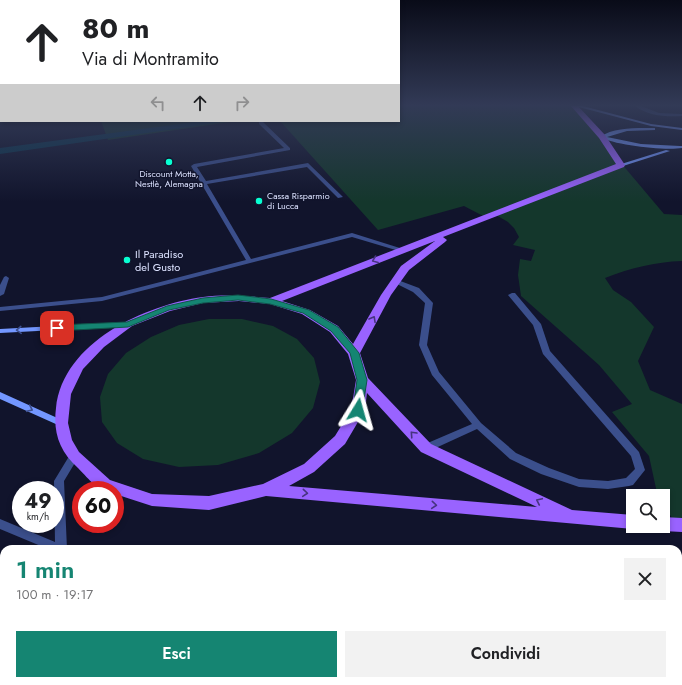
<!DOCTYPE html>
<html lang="it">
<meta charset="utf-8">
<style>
:root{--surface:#fff;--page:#f2f2f2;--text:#202124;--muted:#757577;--accent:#158572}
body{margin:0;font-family:Jost,sans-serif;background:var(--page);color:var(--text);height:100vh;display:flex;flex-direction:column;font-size:15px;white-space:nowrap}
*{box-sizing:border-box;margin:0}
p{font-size:13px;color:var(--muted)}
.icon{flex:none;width:22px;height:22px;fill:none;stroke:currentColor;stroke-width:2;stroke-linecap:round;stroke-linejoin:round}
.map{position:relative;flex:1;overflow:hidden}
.sheet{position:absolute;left:0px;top:545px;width:682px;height:140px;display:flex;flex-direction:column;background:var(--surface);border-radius:12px 12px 0 0;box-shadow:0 2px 6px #0003}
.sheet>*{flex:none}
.banner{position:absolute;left:0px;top:0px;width:400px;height:122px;box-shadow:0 2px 6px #0003;background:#fff;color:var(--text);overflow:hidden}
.controls{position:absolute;left:626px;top:489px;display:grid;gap:8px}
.controls a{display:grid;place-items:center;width:44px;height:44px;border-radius:0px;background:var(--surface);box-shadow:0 2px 6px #0003;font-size:20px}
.speed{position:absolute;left:12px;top:481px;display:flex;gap:8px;font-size:20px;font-weight:700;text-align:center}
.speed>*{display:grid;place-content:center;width:52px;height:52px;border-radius:50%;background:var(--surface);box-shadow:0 2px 6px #0003;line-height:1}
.speed small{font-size:10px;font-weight:400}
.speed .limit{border:6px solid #d22;background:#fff;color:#111}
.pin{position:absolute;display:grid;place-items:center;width:34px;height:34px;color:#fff;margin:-17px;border-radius:8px;box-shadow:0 2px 6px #0006}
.me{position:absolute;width:44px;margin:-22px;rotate:8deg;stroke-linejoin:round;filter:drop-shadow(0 0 3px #0008)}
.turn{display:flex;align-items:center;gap:14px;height:84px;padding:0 16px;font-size:18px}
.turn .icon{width:52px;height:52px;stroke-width:2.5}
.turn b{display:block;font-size:28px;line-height:34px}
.lanes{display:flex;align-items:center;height:38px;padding:0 16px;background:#0003;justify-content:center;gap:20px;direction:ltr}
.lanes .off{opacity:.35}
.round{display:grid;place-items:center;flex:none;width:42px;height:42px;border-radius:0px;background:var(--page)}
.summary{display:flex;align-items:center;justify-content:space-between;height:68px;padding:0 16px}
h1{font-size:24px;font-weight:600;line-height:30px;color:var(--accent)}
.action{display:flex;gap:8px;margin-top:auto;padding:8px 16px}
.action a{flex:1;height:46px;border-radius:0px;background:var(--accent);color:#fff;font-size:16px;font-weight:600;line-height:46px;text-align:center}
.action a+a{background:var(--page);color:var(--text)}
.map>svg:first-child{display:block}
</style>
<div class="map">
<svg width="682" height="685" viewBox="0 0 682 685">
<rect width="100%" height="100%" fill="#11142c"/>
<!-- green -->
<path fill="#14372c" d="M399,106h174l91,108 18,1v46c-27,1 -52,7 -77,17l8,12 18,12 23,25 -16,34 12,29 32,14v121h-6l-13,-22v-7h-4l-2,-3 -8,-37 -37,-44 20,-8 -33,-39 -78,-69 -3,-21 2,-16 11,2 4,-11 -22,-5 6,-8 -5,-9 -6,-6 -12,-7 -9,3 -23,-12 -86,24 -98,-109h119z
M101,121h136l-129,19z
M209,319h33l31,7 24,13 17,19 6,24 -7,26 -21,25 -33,20 -41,12 -39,2 -36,-8 -26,-16 -15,-21 -2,-25 8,-23 18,-21 25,-16 28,-12z"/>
<!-- water -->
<path fill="#0a354c" d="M202,121h28l-230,33v-6z"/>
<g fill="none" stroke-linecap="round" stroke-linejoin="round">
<!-- lane -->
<path fill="#3b4f8c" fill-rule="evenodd" d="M635,106h6l18,7 23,1v2c-16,1 -34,0 -47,-10z
M259,122h4l27,26v2l-93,17 9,14 102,-18 35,34 -5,1 -31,-31 -100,17 44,75 101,-26 51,16v2h-4l-47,-14 -250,64 -102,10v-4l102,-10 144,-37 -55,-94 3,-2 90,-16 -25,-24z
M6,276l3,2 -5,16 -4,2v-11l4,-8z
M395,279l24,9 14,15 -6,42 12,27 42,51 35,30 33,15 30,11 29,2 18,-3 9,-9 -4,-13 -88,-102 -10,-29 -25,-30 4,-2h3l26,31 9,27 89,101 6,18 -12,15 -4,1 -21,3 -29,-2 -38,-13 -31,-15 -33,-30 -48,22 -3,1 -3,-1 -2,-3 2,-3 49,-21 -40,-49 -13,-30 6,-42 -12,-11 -22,-11z
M74,452l3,1 2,3 -15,25 3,68h-19l-48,-20v-10l55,23 -1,-61 17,-28z
M251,681h14l-1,4h-14z
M443,681h14v4h-14z"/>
<!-- secondary -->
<path fill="#7397ff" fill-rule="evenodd" d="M575,106h8l68,18 31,4v2l-31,-4z
M653,128h2v2l-28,1 -20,6 34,7 39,2h2v2c-18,3 -68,-3 -82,-11 14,-10 36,-9 53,-9z
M666,150l4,1 -47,15 -5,-1z
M128,322l4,2 -1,2 -131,7v-4z
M0,392l64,29 2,2 -2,2h-6l-58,-26z"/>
<!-- primary -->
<path fill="#9963ff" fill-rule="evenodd" d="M571,106h7l27,29 20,30 -1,2 -181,70 4,3 -2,2 -36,28 -18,25 -31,58 8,25 63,66 141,66 61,5v11l6,1 -6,2 -367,-33 -57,14 -57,-4 -37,-12v-4c-20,0 -24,-9 -37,-22 -19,-17 -25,-36 -22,-60 7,-66 89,-103 147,-111 22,-3 45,-1 67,1l346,-134 -17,-26zM435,241l-34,25 -20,29 -28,49 -15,-18 -28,-16 -28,-9zM239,301l31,3 32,10 28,18 18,22 8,26 -5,30 -16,26 -31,28 -41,20 -54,12 -57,-2 -42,-14 -31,-28 -7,-12 -4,-17 3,-29 12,-25 21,-22 28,-21 38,-15 33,-8zM367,393l54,59 116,55 -248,-21 25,-14 31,-28 20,-34z
M663,517l19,1v14l-19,-1 -6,-2 -1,-3h7z"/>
</g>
<!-- one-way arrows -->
<defs><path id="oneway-chevron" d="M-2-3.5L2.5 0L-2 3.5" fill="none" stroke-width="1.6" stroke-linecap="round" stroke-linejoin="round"/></defs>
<g stroke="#473480">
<use href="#oneway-chevron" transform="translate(375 260) rotate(159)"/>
<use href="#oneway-chevron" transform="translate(373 319) rotate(-61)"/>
<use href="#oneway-chevron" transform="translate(413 434) rotate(-133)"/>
<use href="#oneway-chevron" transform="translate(305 493) rotate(5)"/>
<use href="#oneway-chevron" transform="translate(539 501) rotate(-155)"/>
<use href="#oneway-chevron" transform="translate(434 505) rotate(5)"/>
</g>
<g stroke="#3d4f8b">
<use href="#oneway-chevron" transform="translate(19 330) rotate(177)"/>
<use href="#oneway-chevron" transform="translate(30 409) rotate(25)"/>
</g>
<!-- sky -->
<linearGradient id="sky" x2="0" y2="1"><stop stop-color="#090b18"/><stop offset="0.52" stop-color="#323a56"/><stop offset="1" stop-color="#323a56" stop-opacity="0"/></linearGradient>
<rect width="682" height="202" fill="url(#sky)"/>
<!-- route -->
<path fill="#158572" stroke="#0e564a" d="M238,295l33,4 38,11 29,17 21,26 8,27 -5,32h-8l-1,-2 4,-30 -7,-27 -19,-22 -28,-18 -33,-9 -32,-4 -35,3 -34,7 -41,17 -71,4 -4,-3 4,-3 70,-3 40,-16 36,-8z"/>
<!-- markers -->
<g fill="#08ffd2" stroke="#11142c" stroke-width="1.5">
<circle cx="169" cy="162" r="4"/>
<circle cx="259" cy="201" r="4"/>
<circle cx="127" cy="260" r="4"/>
</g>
<g text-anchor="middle" stroke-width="3" stroke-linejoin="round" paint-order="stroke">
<!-- far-poi labels -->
<g font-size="9" fill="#dce2ff" stroke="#11142c">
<text x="169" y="177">Discount Motta,<tspan x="169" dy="10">Nestlè, Alemagna</tspan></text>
<text x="267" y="199" text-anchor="start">Cassa Risparmio<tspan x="267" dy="10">di Lucca</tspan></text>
</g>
<!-- poi labels -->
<g font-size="11" fill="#dce2ff" stroke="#11142c" text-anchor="start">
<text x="135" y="258">Il Paradiso<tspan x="135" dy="13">del Gusto</tspan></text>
</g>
</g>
</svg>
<div class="controls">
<a><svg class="icon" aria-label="search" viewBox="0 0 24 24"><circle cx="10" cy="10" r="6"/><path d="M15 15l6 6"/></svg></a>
</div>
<div class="speed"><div>49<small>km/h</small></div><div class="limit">60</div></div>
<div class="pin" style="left:57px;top:328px;background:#d93025"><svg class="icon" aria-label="arrive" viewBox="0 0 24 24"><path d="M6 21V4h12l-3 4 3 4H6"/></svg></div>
<svg class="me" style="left:358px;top:410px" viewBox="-20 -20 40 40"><path d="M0-17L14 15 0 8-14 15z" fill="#158572" stroke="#fff" stroke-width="4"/></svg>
<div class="banner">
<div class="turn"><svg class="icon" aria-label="ahead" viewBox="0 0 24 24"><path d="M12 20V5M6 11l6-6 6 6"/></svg><div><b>80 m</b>Via di Montramito</div></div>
<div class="lanes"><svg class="icon off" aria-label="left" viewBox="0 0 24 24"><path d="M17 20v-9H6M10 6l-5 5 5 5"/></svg><svg class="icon" aria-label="ahead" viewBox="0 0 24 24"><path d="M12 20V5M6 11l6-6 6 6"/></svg><svg class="icon off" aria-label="right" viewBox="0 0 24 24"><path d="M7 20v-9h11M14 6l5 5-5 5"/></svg></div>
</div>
<section class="sheet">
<div class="summary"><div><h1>1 min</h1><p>100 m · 19:17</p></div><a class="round"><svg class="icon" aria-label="close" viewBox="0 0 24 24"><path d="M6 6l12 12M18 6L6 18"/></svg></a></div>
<div class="action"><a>Esci</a><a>Condividi</a></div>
</section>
</div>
